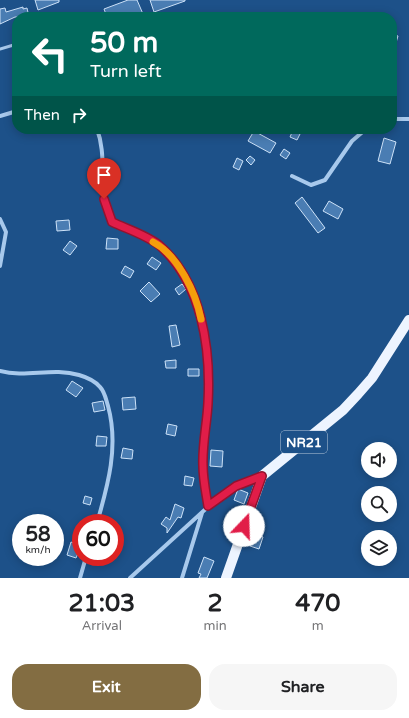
<!DOCTYPE html>
<style>
:root{--surface:#fff;--page:#f6f6f6;--text:#202124;--muted:#757577;--accent:#836d42}
body{margin:0;font-family:"Varela Round",sans-serif;background:var(--page);color:var(--text);height:100vh;display:flex;flex-direction:column;font-size:15px;white-space:nowrap}
*{box-sizing:border-box;margin:0}
p{font-size:13px;color:var(--muted)}
.icon{flex:none;width:22px;height:22px;fill:none;stroke:currentColor;stroke-width:2;stroke-linecap:round;stroke-linejoin:round}
.map{position:relative;height:578px;overflow:hidden}
.panel{display:flex;flex-direction:column;background:var(--surface);flex:1}
.panel>*{flex:none}
.hud{position:absolute;left:12px;top:12px;width:385px;height:122px;border-radius:16px;box-shadow:0 2px 10px #0003;background:#00695c;color:#fff;overflow:hidden}
.fabs{position:absolute;left:361px;top:442px;display:grid;gap:8px}
.fabs a{display:grid;place-items:center;width:36px;height:36px;border-radius:50%;background:var(--surface);box-shadow:0 2px 10px #0003;font-size:20px}
.speed{position:absolute;left:12px;top:514px;display:flex;gap:8px;font-size:20px;font-weight:700;text-align:center}
.speed>*{display:grid;place-content:center;width:52px;height:52px;border-radius:50%;background:var(--surface);box-shadow:0 2px 10px #0003;line-height:1}
.speed small{font-size:10px;font-weight:400}
.speed .limit{border:6px solid #d22;background:#fff;color:#111}
.pin{position:absolute;display:grid;place-items:center;width:34px;height:34px;color:#fff;margin:-41px -17px;border-radius:50% 50% 50% 0;rotate:-45deg;box-shadow:0 0 4px #0007}
.pin .icon{rotate:45deg}
.me{position:absolute;width:44px;margin:-22px;rotate:21deg;stroke-linejoin:round;filter:drop-shadow(0 0 3px #0008)}
.turn{display:flex;align-items:center;gap:14px;height:84px;padding:0 12px;font-size:18px}
.turn .icon{width:52px;height:52px;stroke-width:2.5}
.turn b{display:block;font-size:28px;line-height:34px}
.then{display:flex;align-items:center;height:38px;padding:0 12px;background:#0003;gap:8px;font-size:15px}
.eta{display:flex;justify-content:space-evenly;align-items:center;height:68px;text-align:center}
.eta b{font-size:24px;font-weight:700;line-height:28px}
.primary-button{display:flex;gap:8px;margin-top:auto;padding:8px 12px}
.primary-button a{flex:1;height:46px;border-radius:16px;background:var(--accent);color:#fff;font-size:16px;font-weight:700;line-height:46px;text-align:center}
.primary-button a+a{background:var(--page);color:var(--text)}
.map>svg:first-child{display:block}
</style>
<div class="map">
<svg width="409" height="578" viewBox="0 0 409 578">
<rect width="100%" height="100%" fill="#1d5189"/>
<!-- building -->
<path fill="#4a7db3" stroke="#cde2f8" d="M35,0h24v2l-21,8z
M128,0h9l6,14 -7,3h-29l-3,-8z
M150,0h35v1l-31,11z
M23,7v2l4,-1 2,9h-14l-15,7v-15l5,-1 1,4z
M392,34l6,2 -5,17h-1z
M293,130l7,4 -3,6 -7,-3z
M254,131l22,12 -6,10 -22,-12z
M384,138l12,4 -6,22 -12,-3z
M284,149l6,4 -4,6 -6,-4z
M250,156l5,4 -4,5 -5,-5z
M237,158l6,3 -4,9 -6,-3z
M302,197l23,31 -7,5 -23,-30z
M329,201l14,8 -5,10 -15,-8z
M69,220l1,10 -13,1 -1,-10z
M107,238l11,1v10h-12z
M70,241l7,5 -7,9 -7,-5z
M152,257l9,6 -5,7 -9,-6z
M125,266l9,5 -4,7 -9,-5z
M149,282l11,12 -9,8 -11,-11z
M182,284l4,5 -7,6 -4,-6z
M176,325l4,20 -8,2 -3,-21z
M176,360v8h-10l-1,-7z
M188,369h11v7h-11z
M72,381l11,7 -7,9 -10,-7z
M135,397l1,12 -13,1 -1,-12z
M103,401l2,9 -11,2 -2,-9z
M168,424l9,2 -2,10 -9,-2z
M97,436l10,1 -1,9h-10z
M123,448l10,2 -1,9 -11,-1z
M211,450l12,1 -1,16 -12,-1z
M185,476l9,2 -2,8 -8,-1z
M238,489l10,4 -4,11 -10,-4z
M85,496l7,2 -2,7 -7,-2z
M175,504l9,4 -3,10 -3,-1 -11,16v-5l-6,-4 5,-7 4,3z
M254,534l9,3 -4,12 -9,-3z
M71,542l10,4 -5,12 -9,-3z
M204,557l10,4 -7,17h-8l2,-4 -3,-1z"/>
<g fill="none" stroke-linecap="round" stroke-linejoin="round">
<!-- service -->
<path stroke="#a8c9ec" stroke-width="3" d="M0,49l17,-5"/>
<!-- minor -->
<path stroke="#a8c9ec" stroke-width="4" d="M0,116l17,-5
M392,119h17
M97,129c11,29 0,61 15,93 14,7 35,14 47,23 43,37 52,104 49,158 -1,21 -6,42 -5,63 0,13 3,27 5,40
M292,176l19,9 14,-5 27,-39 14,-12
M0,219l6,13 -6,34
M0,371c26,7 53,-4 79,4 7,2 16,6 21,12 5,5 6,13 8,19 11,40 0,79 -11,117
M80,578l6,-21
M130,578l91,-83 15,-9 23,-9
M182,578l20,-65"/>
<!-- primary -->
<path stroke="#edf4ff" stroke-width="10" d="M226,578l36,-102 81,-66 15,-16 14,-16 37,-58"/>
</g>
<g fill="none" stroke-linecap="round" stroke-linejoin="round">
<!-- route casing -->
<g stroke="#92132f" stroke-width="10">
<path id="route" d="M104,199l8,23c15,7 34,13 47,23 43,37 52,104 49,158 -1,21 -6,42 -5,63 0,13 3,27 5,40l28,-20 26,-10 -18,50"/>
</g>
<!-- route -->
<use href="#route" stroke="#e11d48" stroke-width="7"/>
<!-- slow -->
<path stroke="#f59e0b" stroke-width="7" d="M153,242c25,13 43,51 48,77"/>
</g>
<g text-anchor="middle" stroke-width="3" stroke-linejoin="round" paint-order="stroke">
<!-- shield labels -->
<rect fill="#1d5189" stroke="#bbcbdc" stroke-width="1" x="281" y="431" width="46" height="22" rx="3"/>
<g font-size="13" font-weight="bold" fill="#fff">
<text x="304" y="447">NR21</text>
</g>
</g>
</svg>
<div class="fabs">
<a><svg class="icon" aria-label="sound" viewBox="0 0 24 24"><path d="M4 9h4l5-4v14l-5-4H4zM17 9q2 3 0 6"/></svg></a>
<a><svg class="icon" aria-label="search" viewBox="0 0 24 24"><circle cx="10" cy="10" r="6"/><path d="M15 15l6 6"/></svg></a>
<a><svg class="icon" aria-label="layers" viewBox="0 0 24 24"><path d="M12 4l9 5-9 5-9-5zM3 14l9 5 9-5"/></svg></a>
</div>
<div class="speed"><div>58<small>km/h</small></div><div class="limit">60</div></div>
<div class="pin" style="left:104px;top:199px;background:#d93025"><svg class="icon" aria-label="arrive" viewBox="0 0 24 24"><path d="M6 21V4h12l-3 4 3 4H6"/></svg></div>
<svg class="me" style="left:244px;top:526px" viewBox="-20 -20 40 40"><circle r="19" fill="#fff"/><path d="M0-13L10 11 0 6-10 11z" fill="#e11d48"/></svg>
<div class="hud">
<div class="turn"><svg class="icon" aria-label="left" viewBox="0 0 24 24"><path d="M17 20v-9H6M10 6l-5 5 5 5"/></svg><div><b>50 m</b>Turn left</div></div>
<div class="then">Then<svg class="icon" aria-label="right" viewBox="0 0 24 24"><path d="M7 20v-9h11M14 6l5 5-5 5"/></svg></div>
</div>
</div>
<section class="panel">
<div class="eta">
<div><b>21:03</b><p>Arrival</p></div>
<div><b>2</b><p>min</p></div>
<div><b>470</b><p>m</p></div>
</div>
<div class="primary-button"><a>Exit</a><a>Share</a></div>
</section>
